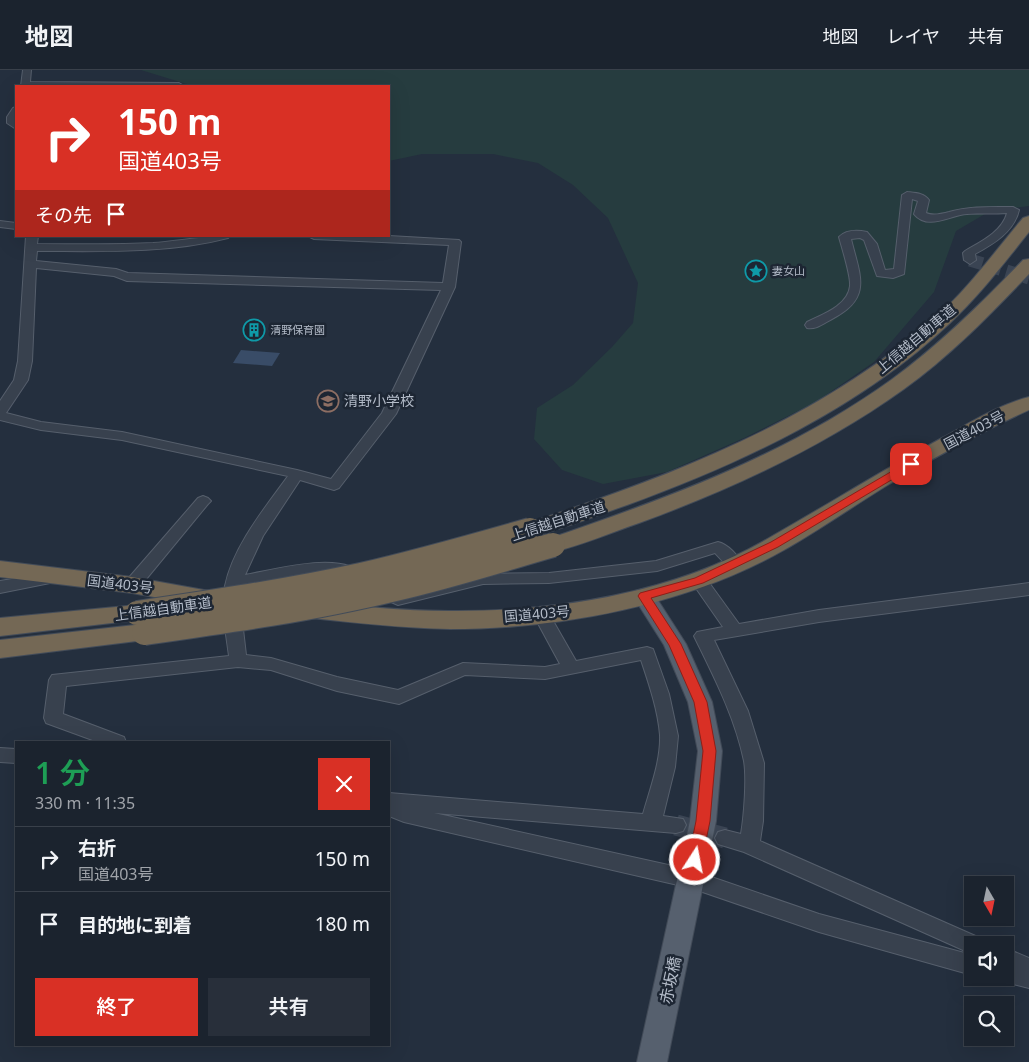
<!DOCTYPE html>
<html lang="ja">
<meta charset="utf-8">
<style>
:root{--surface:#1b232e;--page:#282f3a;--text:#f1f3f6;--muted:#a0a4aa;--line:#39404a;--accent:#d93025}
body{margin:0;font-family:"Noto Sans","Noto Sans JP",sans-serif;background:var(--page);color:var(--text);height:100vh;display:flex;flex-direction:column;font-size:19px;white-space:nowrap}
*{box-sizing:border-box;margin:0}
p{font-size:16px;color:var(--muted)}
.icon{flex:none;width:28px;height:28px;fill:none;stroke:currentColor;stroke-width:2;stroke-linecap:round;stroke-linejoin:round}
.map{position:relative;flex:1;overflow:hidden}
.details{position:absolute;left:15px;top:671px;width:375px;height:305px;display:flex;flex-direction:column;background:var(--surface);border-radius:0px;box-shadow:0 5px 20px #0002,0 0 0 1px var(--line)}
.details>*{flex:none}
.hud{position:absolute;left:15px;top:15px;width:375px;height:152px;border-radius:0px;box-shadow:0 5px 20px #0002,0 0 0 1px var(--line);background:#d93025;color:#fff;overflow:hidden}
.needle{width:32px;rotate:171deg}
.controls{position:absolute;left:964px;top:806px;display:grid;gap:10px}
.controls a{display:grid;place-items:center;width:50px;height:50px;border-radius:0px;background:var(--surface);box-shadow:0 5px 20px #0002,0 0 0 1px var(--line);font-size:25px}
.pin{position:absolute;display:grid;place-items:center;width:42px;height:42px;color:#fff;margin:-21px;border-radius:10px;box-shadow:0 2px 8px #0006}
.me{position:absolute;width:55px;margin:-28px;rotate:11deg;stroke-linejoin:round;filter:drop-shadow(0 0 4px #0008)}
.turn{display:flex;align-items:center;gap:18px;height:105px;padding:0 20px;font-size:22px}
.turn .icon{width:65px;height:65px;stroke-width:2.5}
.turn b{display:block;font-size:35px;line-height:42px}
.then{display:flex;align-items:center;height:48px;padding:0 20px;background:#0003;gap:10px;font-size:19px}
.round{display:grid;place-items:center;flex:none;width:52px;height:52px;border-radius:0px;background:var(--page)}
.summary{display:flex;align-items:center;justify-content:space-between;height:85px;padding:0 20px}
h1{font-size:30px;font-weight:600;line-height:38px;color:#1e9e55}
.action{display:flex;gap:10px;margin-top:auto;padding:10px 20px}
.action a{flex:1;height:58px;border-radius:0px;background:var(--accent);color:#fff;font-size:20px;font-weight:600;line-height:58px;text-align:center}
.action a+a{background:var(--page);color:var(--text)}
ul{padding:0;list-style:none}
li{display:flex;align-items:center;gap:15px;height:65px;padding:0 20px;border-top:1px solid var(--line)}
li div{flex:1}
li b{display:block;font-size:19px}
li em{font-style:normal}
header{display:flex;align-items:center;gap:30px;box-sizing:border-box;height:70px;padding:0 25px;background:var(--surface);border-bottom:1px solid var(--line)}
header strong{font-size:24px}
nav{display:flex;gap:28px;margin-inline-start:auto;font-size:18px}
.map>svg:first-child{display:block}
</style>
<header>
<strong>地図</strong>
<nav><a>地図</a><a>レイヤ</a><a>共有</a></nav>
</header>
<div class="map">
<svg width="1029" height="992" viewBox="0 0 1029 992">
<rect width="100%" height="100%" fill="#242f3e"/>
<!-- green -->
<path fill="#263c3f" d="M141,0h888v136l-39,5 -34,20 -22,61 -60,70 -58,40 -72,36 -77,34 -64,12 -41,-14 -28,-31 3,-31 36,-23 39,-38 21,-24 5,-40 -30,-65 -35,-33 -35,-22 -45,-9h-71l-33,7v-75h-196z"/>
<!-- water -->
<path fill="#394c67" d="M241,280l39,3 -8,13 -39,-3z"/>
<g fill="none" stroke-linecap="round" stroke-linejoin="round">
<!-- minor-tunnel-far1 -->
<path stroke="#3a4453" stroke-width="13" stroke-dasharray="13 6" stroke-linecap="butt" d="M970,190l59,18"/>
<!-- minor-tunnel -->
<path stroke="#3a4453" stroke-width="21" stroke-dasharray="21 11" stroke-linecap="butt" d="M676,755l49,13"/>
<!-- minor casing -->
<g stroke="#565f6c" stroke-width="2">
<path id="minor" d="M23,0h8l-1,12 149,1 5,3h-163z
M16,37v22l-9,-6v-6l6,-9z
M907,122c9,1 17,1 22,8l-3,13c7,3 15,1 23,-1 21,-6 42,-5 64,-5l6,3c-5,22 -26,34 -44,44l1,6 -6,4 -6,-4 -1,-7 2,-2c15,-9 37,-19 42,-38 -14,1 -27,0 -40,1 -17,1 -39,17 -53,0l4,-13 -6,-2 -8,75 -11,4 -16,-2 -13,-36 -4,-2 -9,1c9,37 22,59 -19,80 -8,4 -16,11 -25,9l-2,-3 2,-3c14,-7 41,-16 43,-36 1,-10 -8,-38 -11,-49 7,-7 18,-7 28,-5l10,12 8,26 9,-1 8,-74z
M0,151l16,2v6l-16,-2z
M26,166h12l-1,8c39,0 77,1 116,-1 26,-2 51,-7 77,-7l-2,2c-62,16 -127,13 -191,13l-1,10 80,8 12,4 315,10 6,-38 -135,-6 -6,-3h81l70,4 2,2 -6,45 -59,127 -57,74 -5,2 -34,-10 -37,56 -18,39c28,-5 102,-26 119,2l-2,4 -6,1 -20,-9 -9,-1 -85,14 -2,17 6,52 25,3 66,19 61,13 65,-27 82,4 15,-3 -26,-48 2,-4 6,-2 6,2 28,49 71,-14 6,2 16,45 9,42 -3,31 -12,49 20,3 3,6 -3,6 -7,2 -242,-20 257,57 128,44 153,41v20l-153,-43 -128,-44 -287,-66 -15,-6v-23l254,21c7,-25 18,-53 17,-79 -2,-25 -11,-51 -19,-75l-96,19 -80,-4 -66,29 -62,-13 -66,-21 -33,-3 -172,19 -3,28 61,23 2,5h-28l-52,-19 -2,-5 5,-38 3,-5 177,-19c-3,-23 -8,-47 -4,-70 8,-39 39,-77 63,-110l-166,-36 -81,-10 -41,-10v-19l14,-21 4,-19zM36,198l78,8 13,5 314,9 -59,123 -51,66 -34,-9 -175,-38 -81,-10 -35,-9 22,-33 4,-19z
M203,426l5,2 3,3 -3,3 -70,85 -6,2 -6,-2 -2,-4 2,-4 72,-83z
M718,472c10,2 20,14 25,22l-2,4c-12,3 -18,-7 -26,-15l-58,18 -108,12 -66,1 -85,21 -16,-7 -2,-4 2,-4 6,-2 12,5 83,-19 66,-1 107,-12z
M54,502l6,1 2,4 -2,4 -60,12v-12z
M699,506l6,1 34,47 80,-14 210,-27v12l-210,27 -105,18 34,71 16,52 -1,58 -3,20 220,97 3,7h-11v9l-228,-102 -26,-8 -3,-6 3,-6 7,-2 16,4c3,-18 6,-55 3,-73 -9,-44 -30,-84 -50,-125l3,-4 26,-5 -32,-46 2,-4z
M0,678l16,1v14l-16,-1z
M1005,878l24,10v30l-32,-8 -1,-2h9z"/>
</g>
<!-- major casing -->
<g stroke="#414a57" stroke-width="2">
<path id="major" d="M644,519l8,2 34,53 26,58 10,49 -6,70 -49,241h-30l53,-241 8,-70 -10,-49 -24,-57 -31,-49 3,-5z"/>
</g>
<!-- highway casing -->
<g stroke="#434c59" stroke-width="2">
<path id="highway" d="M1029,146v16c-25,31 -49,63 -79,91 -90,85 -208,140 -323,182 -32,11 -64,24 -97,32l-8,-2 -3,-5 3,-5c148,-48 295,-104 414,-208 33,-29 59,-66 87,-99z
M1029,189v15c-39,41 -79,82 -125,115 -81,58 -172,100 -265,134 -29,10 -57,22 -86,29l-8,-2 -4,-5 4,-5c120,-41 242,-85 346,-160 48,-35 91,-77 132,-120z
M1029,327v13c-49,22 -97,49 -143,76 -34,21 -67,44 -102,64 -97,55 -223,79 -334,79 -47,-1 -93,-6 -139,-11l-9,-2 -3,-6 3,-6 9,-2c46,4 92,9 138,9 107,1 226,-18 320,-73 58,-33 114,-68 173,-100 28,-15 56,-33 87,-41z
M0,491l132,16 83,15 9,2 3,6 -3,6 -9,2 -83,-15 -132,-16z
M137,535l9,2 3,6 -3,6 -146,17v-18z
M144,554l9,3 4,6 -4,6 -153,19v-18z"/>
</g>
<!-- minor -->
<use href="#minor" fill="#38414e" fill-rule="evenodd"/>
<!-- major -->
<use href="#major" fill="#56606e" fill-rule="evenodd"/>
<!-- highway -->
<use href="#highway" fill="#746855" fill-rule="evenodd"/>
<!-- highway-bridge casing -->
<g stroke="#434c59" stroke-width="26" stroke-linecap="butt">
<path id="highway-bridge" d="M137,543c75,-11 150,-22 224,-38 57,-13 113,-29 169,-45
M144,563c84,-12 169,-24 251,-44 53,-12 106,-29 158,-44"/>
</g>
<!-- highway-bridge -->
<use href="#highway-bridge" stroke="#746855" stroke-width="24"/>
</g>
<!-- route -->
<path fill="#d93025" stroke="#8d1f18" d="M911,390l5,4 -1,2 -137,81 -75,36 -52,15 30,46 26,58 9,49 -6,70 -8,39 -2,4 -5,2 -5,-2 -2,-4 8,-39 7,-70 -3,-16 -6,-33 -25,-57 -31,-49 2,-3 55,-15 76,-36z"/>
<!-- icons -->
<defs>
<g id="sight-ring" transform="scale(1.125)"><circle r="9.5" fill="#1d2633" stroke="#0f9aa8" stroke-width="1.5"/><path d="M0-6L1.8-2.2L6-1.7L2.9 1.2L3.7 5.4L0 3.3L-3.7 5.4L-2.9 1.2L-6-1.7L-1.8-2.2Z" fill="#0f9aa8"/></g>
<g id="building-ring" transform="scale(1.125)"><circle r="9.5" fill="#1d2633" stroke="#0f9aa8" stroke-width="1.5"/><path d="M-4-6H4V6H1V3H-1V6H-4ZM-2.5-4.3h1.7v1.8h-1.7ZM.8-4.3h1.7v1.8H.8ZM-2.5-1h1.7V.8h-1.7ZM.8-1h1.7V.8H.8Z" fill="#0f9aa8"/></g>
<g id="school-ring" transform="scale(1.125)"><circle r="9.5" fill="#1d2633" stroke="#8d6e63" stroke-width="1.5"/><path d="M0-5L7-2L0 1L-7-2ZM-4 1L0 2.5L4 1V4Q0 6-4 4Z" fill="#8d6e63"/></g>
</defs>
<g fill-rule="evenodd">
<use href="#sight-ring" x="756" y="201"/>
<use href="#building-ring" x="254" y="260"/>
<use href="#school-ring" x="328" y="331"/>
</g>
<g text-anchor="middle" stroke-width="5" stroke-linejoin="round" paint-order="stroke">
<!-- far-poi labels -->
<g font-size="11" fill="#b4bcc9" stroke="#1d2633" text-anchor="start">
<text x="772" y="205">妻女山</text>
<text x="270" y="264">清野保育園</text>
</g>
<!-- street labels -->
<g font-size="14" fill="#b4bcc9" stroke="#1d2633">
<text transform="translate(916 269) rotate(-40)" y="5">上信越自動車道</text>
<text transform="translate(974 360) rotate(-28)" y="5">国道403号</text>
<text transform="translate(558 451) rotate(-18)" y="5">上信越自動車道</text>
<text transform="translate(120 514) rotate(7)" y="5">国道403号</text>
<text transform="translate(163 539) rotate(-8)" y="5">上信越自動車道</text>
<text transform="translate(537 544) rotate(-5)" y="5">国道403号</text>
</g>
<!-- poi labels -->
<g font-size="14" fill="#b4bcc9" stroke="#1d2633" text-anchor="start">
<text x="344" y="336">清野小学校</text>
</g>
<!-- near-street labels -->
<g font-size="16" fill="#b4bcc9" stroke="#1d2633">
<text transform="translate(670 910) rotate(-78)" y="6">赤坂橋</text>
</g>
</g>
</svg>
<div class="controls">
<a><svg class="needle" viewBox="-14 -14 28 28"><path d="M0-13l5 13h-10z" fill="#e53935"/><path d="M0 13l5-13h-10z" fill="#a0a4aa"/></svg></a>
<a><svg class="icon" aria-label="sound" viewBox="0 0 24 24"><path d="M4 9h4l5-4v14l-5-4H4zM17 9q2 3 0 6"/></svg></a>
<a><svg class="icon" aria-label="search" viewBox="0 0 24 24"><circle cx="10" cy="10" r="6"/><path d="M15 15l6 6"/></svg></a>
</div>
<div class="pin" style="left:911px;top:394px;background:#d93025"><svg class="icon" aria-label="arrive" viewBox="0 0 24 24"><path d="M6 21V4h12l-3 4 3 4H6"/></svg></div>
<svg class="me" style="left:695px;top:790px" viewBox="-20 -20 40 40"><circle r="17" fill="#d93025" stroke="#fff" stroke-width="3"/><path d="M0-11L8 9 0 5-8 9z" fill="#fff"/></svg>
<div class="hud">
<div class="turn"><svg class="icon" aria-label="right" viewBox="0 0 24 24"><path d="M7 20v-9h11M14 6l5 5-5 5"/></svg><div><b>150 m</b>国道403号</div></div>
<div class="then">その先<svg class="icon" aria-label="arrive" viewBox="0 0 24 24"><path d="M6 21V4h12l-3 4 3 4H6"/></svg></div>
</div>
<section class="details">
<div class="summary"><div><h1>1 分</h1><p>330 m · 11:35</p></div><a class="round" style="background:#d93025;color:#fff"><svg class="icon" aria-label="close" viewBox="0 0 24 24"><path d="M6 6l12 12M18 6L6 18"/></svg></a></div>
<ul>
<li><svg class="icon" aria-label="right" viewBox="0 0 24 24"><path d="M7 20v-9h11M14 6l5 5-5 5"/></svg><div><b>右折</b><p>国道403号</p></div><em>150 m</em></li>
<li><svg class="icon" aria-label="arrive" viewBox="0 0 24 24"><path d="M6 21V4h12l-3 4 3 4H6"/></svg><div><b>目的地に到着</b></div><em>180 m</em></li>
</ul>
<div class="action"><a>終了</a><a>共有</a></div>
</section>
</div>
